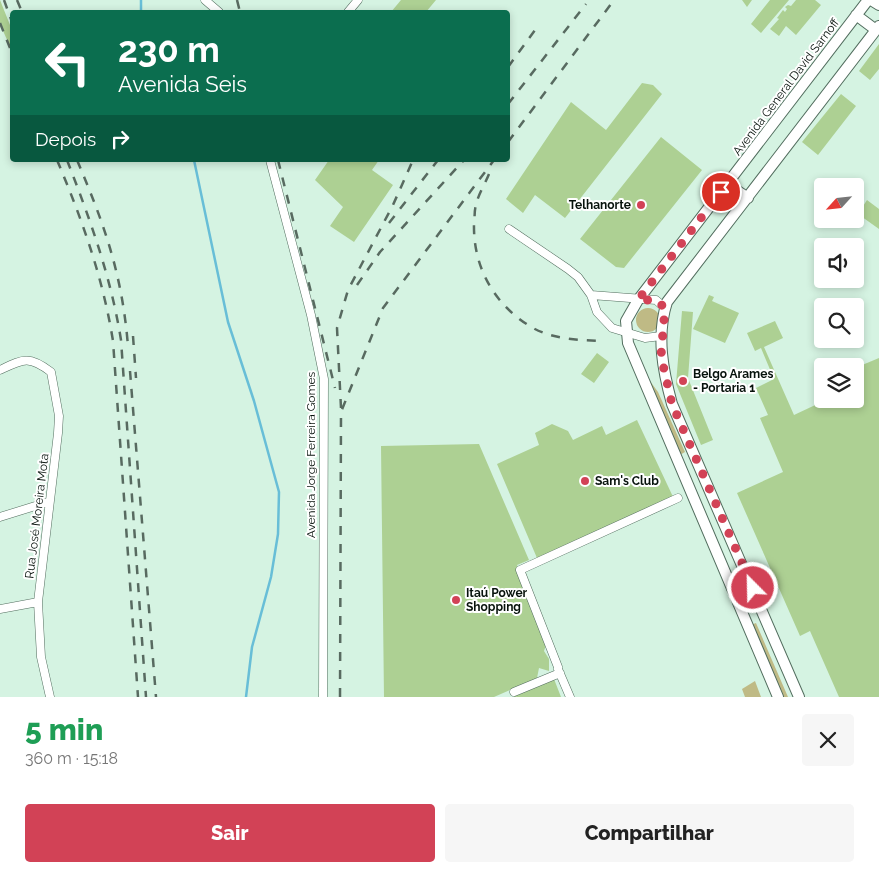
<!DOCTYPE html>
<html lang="pt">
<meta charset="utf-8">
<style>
:root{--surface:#fff;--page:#f6f6f6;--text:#222;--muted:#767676;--accent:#d24256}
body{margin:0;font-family:Raleway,sans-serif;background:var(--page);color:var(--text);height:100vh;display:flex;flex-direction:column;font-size:19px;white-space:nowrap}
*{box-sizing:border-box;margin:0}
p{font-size:16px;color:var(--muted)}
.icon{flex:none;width:28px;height:28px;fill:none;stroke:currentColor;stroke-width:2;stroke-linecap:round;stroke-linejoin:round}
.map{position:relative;height:697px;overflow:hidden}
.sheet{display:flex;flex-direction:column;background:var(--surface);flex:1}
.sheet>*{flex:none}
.top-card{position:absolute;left:10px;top:10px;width:500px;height:152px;border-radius:5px;box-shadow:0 2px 8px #0003;background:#0b6e4f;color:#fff;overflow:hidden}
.needle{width:32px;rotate:243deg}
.buttons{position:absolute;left:814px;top:178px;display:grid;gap:10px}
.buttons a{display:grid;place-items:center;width:50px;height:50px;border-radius:5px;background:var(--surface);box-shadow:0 2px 8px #0003;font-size:25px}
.pin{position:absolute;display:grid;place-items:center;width:42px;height:42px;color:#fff;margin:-21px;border:2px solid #fff;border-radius:50%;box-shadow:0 1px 5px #0007}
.me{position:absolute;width:55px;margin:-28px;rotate:337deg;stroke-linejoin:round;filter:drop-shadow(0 0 4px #0008)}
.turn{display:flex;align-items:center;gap:18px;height:105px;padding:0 25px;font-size:22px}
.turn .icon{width:65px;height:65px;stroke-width:2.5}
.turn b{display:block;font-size:35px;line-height:42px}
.then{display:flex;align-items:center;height:48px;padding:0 25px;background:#0003;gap:10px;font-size:19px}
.round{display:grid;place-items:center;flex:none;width:52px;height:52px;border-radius:5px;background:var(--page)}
.summary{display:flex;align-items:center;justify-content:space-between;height:85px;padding:0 25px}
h1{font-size:30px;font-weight:800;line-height:38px;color:#1e9e55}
.button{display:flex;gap:10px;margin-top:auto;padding:10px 25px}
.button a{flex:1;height:58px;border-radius:5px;background:var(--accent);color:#fff;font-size:20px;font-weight:800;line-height:58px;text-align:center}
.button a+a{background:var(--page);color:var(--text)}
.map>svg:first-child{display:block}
</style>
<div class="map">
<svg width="879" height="697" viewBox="0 0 879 697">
<rect width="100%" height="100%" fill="#d5f3e2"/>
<!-- green -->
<path fill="#bfba85" d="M636 320a12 12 0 1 1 24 0a12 12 0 1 1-24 0Z
M647,377l11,15 27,60 -7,4z
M756,623l32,74h-6l-31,-72z
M755,681l6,16h-16l-3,-8z"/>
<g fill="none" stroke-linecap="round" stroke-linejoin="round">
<!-- stream -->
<path stroke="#68bed7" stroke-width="2.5" d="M141,0v12
M194,160l34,162 26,79 25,91 -1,42 -7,43 -19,70 -6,50"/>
</g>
<!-- building -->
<path fill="#add093" d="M0,0l12,30v21l-12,-27z
M401,0h35l-10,12h-35z
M742,0h10l-5,7z
M770,0h19l-28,33 -10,-9z
M796,0h19l6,5 -25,30 -10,-9 -7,10 -9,-7 9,-10 -2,-1 6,-8 2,2 2,-3 -2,-2 3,-2 3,1z
M879,44v25l-9,11 -11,-9z
M642,83l11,2 9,9 -97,124 -30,-23 -12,18 -17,-14 65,-97 35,28z
M841,94l15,12 -38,49 -16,-13z
M661,137l41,33 -78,98 -8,-1 -36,-28z
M329,160h50l-7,10 21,15 -39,57 -24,-16 13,-19 -28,-27z
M867,200l12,9v20l-21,-15z
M709,295l5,2 -2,4 27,12 -14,30 -32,-14z
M682,311l11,1 -5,66 25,62 -12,5 -25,-61z
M775,321l8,17 -19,9 30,68 34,-16h27v-31l24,-10v339h-40l-29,-66 -10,5 -63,-143 46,-21 -23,-54 8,-3 -12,-27 18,-9 -13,-31 -6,3 -8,-18z
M597,353l12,9 -15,21 -13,-9z
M637,420l37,79 -137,59 -40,-94 42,-19 -4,-12 17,-9 16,7 5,9 29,-14 4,9z
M479,444l50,116 -12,5 29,80 -2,6 5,8v12l-10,-3 -2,10 -43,19h-110l-3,-251z
M554,679l7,18h-48z"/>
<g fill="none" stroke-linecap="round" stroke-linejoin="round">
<!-- street casing -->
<g stroke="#526d5e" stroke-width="9">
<path id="street" d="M205,0l14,12
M348,12l10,-12
M270,160l41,155 13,64 -1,318
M509,229l59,40 10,8 13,18 6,17 15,16 33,10 16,-2
M591,295l65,5 9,8
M0,370c23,-11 29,-15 51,2l8,44 -1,17 -20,169 3,55 9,40
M0,517l48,-15
M0,609l38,-7
M558,667l-38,-97 158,-72
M558,669l12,28
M514,692l46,-19"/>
</g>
<!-- secondary casing -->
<g stroke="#526d5e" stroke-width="12">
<path id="secondary" d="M871,0l8,5
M856,15l20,15
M727,184l21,14
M778,697l-150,-354 -2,-22 12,-21 230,-300
M799,697l-127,-293c-9,-33 -16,-68 -5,-102l212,-276"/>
</g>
<!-- street -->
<use href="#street" stroke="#fff" stroke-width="8"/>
<!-- secondary -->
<use href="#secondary" stroke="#fff" stroke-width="10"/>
<!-- rail -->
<path stroke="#586a60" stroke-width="2.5" stroke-dasharray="9 9" stroke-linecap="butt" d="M4,0l8,22
M17,0l5,12
M237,0l3,12
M0,23l12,30
M508,67l27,-37
M508,104l78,-100
M508,142l106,-142
M57,160c25,59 46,118 56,181l25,356
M67,160c23,59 44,117 54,180l25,357
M77,160c28,66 45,114 51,186
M278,160l57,228
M489,174c-4,10 -11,21 -13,31 -2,6 -1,13 -2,19 -1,44 21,82 59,104 20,11 45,12 67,13
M389,223l49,-63
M357,285l23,-33 84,-92
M133,336l3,42
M130,371l26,326
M341,408l-4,-80 11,-38 45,-85 20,-45
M340,697l1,-285 42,-104 111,-148"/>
</g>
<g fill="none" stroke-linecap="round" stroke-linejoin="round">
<!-- route -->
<path stroke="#d24256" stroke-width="9" stroke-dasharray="0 16.2" d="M721,192l-83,108h18l9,8 -4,48 11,48 81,184"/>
</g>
<!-- markers -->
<g fill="#d24256" stroke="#fff" stroke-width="2">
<circle cx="641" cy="205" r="5"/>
<circle cx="683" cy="381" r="5"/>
<circle cx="585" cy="481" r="5"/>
<circle cx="456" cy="600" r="5"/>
</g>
<g text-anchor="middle" stroke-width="4" stroke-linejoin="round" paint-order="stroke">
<!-- street labels -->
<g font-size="12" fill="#07120c" stroke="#fff">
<text transform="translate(786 87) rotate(-53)" y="4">Avenida General David Sarnoff</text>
<text transform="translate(311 455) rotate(-90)" y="4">Avenida Jorge Ferreira Gomes</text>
<text transform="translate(37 516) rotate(-83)" y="4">Rua José Moreira Mota</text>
</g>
<!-- poi labels -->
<g font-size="12" font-weight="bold" fill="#07120c" stroke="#fff" text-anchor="start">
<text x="631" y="209" text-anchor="end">Telhanorte</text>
<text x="693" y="378">Belgo Arames<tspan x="693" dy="14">- Portaria 1</tspan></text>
<text x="595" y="485">Sam's Club</text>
<text x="466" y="597">Itaú Power<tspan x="466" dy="14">Shopping</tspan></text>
</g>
</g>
</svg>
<div class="buttons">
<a><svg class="needle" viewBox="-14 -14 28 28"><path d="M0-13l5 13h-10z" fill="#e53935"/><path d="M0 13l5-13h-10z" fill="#767676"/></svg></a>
<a><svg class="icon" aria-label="sound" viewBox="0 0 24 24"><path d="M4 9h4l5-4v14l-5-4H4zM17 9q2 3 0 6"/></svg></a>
<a><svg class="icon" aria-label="search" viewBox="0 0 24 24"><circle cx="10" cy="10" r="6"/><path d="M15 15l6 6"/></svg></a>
<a><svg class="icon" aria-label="layers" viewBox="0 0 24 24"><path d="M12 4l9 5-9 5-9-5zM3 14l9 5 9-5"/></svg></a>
</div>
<div class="pin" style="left:721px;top:192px;background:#d93025"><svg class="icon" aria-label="arrive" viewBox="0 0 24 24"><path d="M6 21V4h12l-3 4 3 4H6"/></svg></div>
<svg class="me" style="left:753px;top:588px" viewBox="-20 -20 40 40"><circle r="17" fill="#d24256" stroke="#fff" stroke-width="3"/><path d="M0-11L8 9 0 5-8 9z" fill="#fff"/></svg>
<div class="top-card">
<div class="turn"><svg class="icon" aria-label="left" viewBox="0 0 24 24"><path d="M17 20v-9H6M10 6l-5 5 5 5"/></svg><div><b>230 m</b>Avenida Seis</div></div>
<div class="then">Depois<svg class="icon" aria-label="right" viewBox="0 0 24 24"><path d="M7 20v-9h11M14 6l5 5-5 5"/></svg></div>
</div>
</div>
<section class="sheet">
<div class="summary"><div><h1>5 min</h1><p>360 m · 15:18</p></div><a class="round"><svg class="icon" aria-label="close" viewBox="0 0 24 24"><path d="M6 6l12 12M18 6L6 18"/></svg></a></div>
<div class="button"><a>Sair</a><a>Compartilhar</a></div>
</section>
